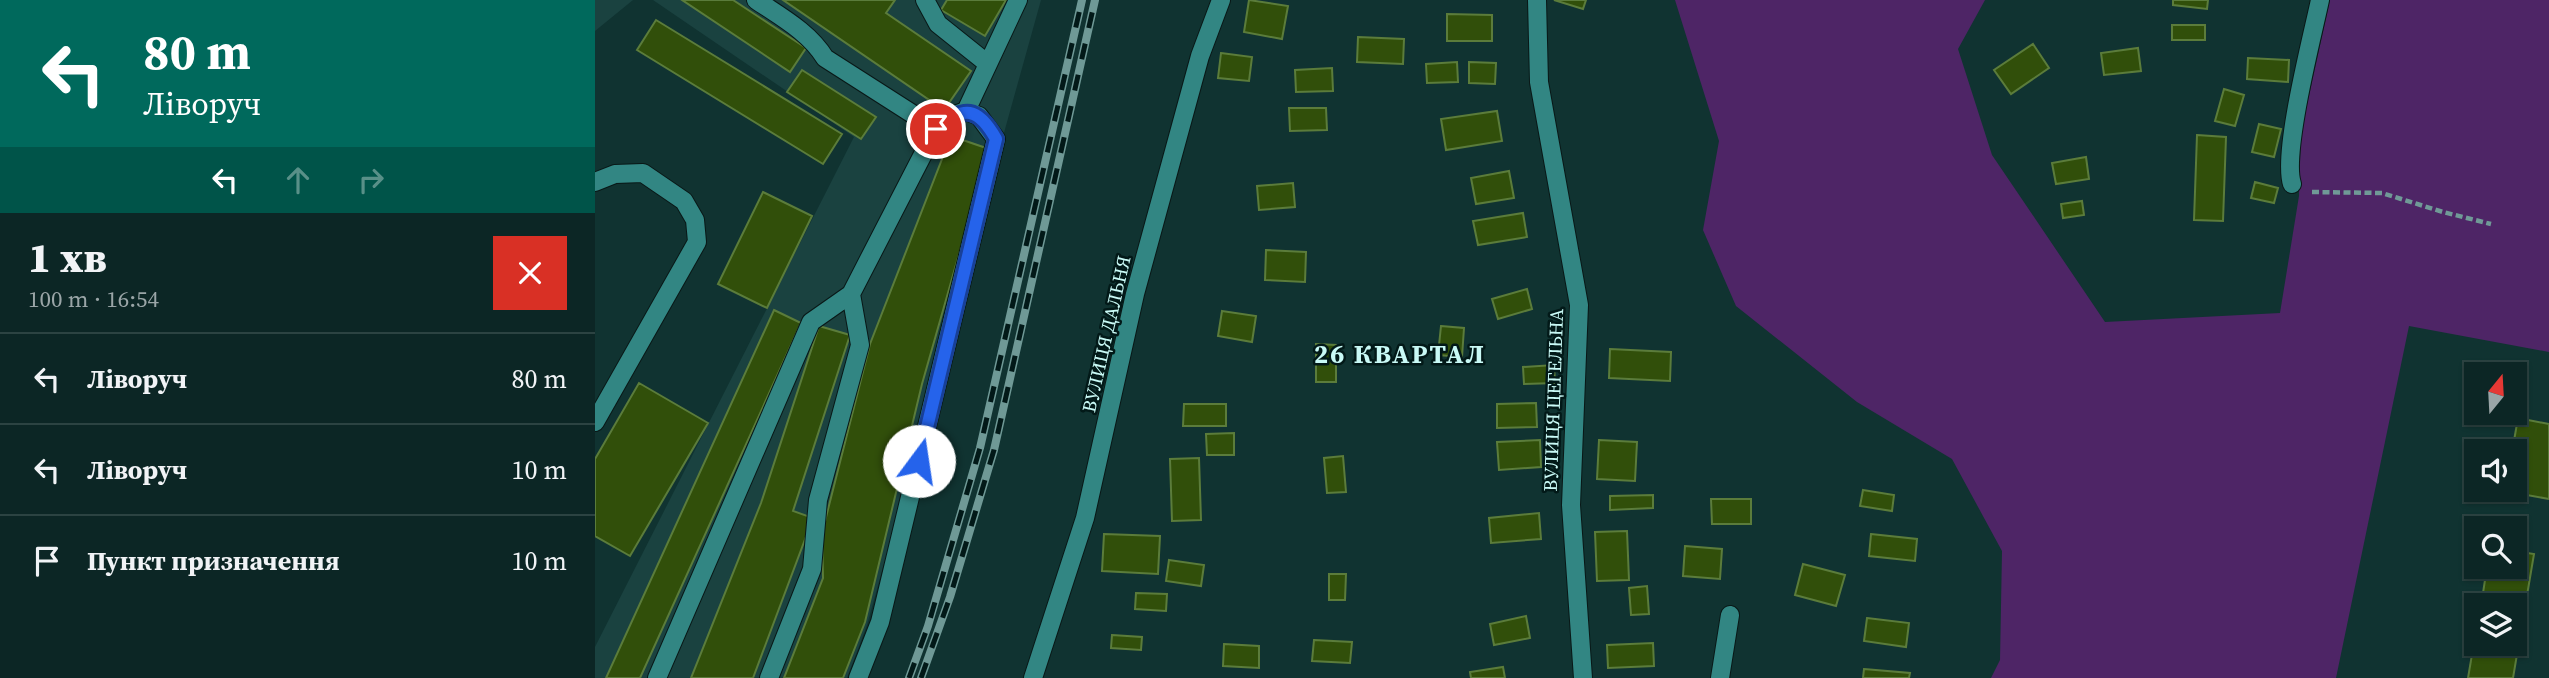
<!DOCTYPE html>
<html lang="uk">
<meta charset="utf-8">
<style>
:root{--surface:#0c2625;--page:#152e2d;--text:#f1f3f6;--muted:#9aa5a7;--line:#2c4342}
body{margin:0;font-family:"Source Serif 4",serif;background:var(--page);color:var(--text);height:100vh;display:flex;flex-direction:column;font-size:26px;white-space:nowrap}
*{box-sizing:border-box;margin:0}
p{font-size:23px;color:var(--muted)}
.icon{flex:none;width:38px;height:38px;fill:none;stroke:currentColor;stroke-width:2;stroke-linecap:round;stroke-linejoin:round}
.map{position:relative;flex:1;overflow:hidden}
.sheet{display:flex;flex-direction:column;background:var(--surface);width:595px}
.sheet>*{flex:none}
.guide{background:#00695c;color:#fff;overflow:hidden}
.needle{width:46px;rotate:18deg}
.buttons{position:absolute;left:1869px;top:362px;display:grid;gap:14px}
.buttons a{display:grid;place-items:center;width:63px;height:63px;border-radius:0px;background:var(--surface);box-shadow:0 2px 5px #0004,0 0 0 2px var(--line);font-size:35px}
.pin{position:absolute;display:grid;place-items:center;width:60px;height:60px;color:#fff;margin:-30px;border:4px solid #fff;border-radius:50%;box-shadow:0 2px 7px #0007}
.me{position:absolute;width:77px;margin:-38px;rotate:14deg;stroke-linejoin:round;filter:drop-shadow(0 0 5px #0008)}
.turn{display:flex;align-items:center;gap:24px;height:147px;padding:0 28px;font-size:32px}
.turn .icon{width:91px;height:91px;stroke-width:2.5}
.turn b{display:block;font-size:49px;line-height:60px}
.lanes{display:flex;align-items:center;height:66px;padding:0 28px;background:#0003;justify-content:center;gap:35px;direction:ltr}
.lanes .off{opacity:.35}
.round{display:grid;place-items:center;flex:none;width:74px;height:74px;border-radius:0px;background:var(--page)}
.headline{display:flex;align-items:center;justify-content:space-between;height:119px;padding:0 28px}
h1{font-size:42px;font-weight:800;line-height:52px}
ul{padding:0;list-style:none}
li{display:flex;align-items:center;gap:21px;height:91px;padding:0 28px;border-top:2px solid var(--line)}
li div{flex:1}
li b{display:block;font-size:26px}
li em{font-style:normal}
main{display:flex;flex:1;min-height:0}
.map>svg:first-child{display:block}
</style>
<main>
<section class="sheet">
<div class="guide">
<div class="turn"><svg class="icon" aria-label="left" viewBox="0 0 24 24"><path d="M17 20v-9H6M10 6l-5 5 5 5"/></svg><div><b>80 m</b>Ліворуч</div></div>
<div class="lanes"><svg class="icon" aria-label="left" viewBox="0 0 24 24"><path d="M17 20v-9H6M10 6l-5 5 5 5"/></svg><svg class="icon off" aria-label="ahead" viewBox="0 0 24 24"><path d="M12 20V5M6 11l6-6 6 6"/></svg><svg class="icon off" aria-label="right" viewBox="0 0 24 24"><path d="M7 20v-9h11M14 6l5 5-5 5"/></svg></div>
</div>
<div class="headline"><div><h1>1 хв</h1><p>100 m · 16:54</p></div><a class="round" style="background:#d93025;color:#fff"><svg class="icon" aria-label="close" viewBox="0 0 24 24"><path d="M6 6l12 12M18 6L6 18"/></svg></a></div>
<ul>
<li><svg class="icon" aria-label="left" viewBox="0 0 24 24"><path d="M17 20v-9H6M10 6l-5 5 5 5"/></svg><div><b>Ліворуч</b></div><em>80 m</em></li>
<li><svg class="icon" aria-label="left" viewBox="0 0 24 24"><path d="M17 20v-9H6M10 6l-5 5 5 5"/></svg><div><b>Ліворуч</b></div><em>10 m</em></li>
<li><svg class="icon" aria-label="arrive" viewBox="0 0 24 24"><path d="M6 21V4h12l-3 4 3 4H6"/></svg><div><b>Пункт призначення</b></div><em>10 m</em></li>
</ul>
</section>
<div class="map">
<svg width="1954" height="678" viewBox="0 0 1954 678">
<rect width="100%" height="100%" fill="#103331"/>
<!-- built -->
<path fill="#1a4240" d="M0,0h38l-38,31z
M58,0h388l-174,625 -20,53h-252v-31l259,-510z"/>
<!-- green -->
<path fill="#4e2566" d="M1080,0h310l-27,49 34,106 113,167 175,-9 19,-117 2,-64 29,-132h219v352l-140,-26 -73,352h-345l9,-18 2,-109 -50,-92 -95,-57 -121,-96 -33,-76 16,-89z"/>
<!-- building -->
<path fill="#314f0a" stroke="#5b7c3b" stroke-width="2" d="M87,0h51l73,48 -16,24z
M188,0h112l-9,13 85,58 -27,39z
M352,0h59l-21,36 -44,-26z
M654,0l39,6 -6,33 -38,-7z
M959,0h32l-3,9z
M1578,0h35l-1,9 -34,-4z
M852,14l45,1v26h-45z
M61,20l186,114 -19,30 -186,-114z
M1577,25h33v15h-33z
M763,37l46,2 -1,25 -46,-2z
M1438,44l16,24 -38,26 -17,-24z
M1543,48l3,23 -37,4 -3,-22z
M626,53l31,4 -3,24 -31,-3z
M1653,58l41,2 -1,22 -41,-3z
M862,62l1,20 -31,1 -1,-19z
M874,62l27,1 -1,21 -26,-1z
M737,68l1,23 -37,1 -1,-22z
M207,70l74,47 -15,22 -74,-47z
M1629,89l20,6 -9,31 -20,-5z
M694,108h37l1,22 -37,1z
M902,111l5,30 -56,9 -5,-31z
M1664,124l22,5 -7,28 -22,-5z
M1602,135l29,2 -3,84 -29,-1z
M356,136l38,13 -67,235 -57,238 -22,56h-59l39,-100 -1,-45 48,-189z
M1491,157l3,22 -33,5 -4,-21z
M914,171l5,27 -38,6 -5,-26z
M1660,182l23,6 -4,15 -23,-5z
M698,183l2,24 -36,3 -2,-24z
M168,192l49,24 -45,92 -49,-24z
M1487,201l2,14 -21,3 -2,-14z
M928,213l4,24 -49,8 -5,-24z
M671,250l40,2 -1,30 -40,-2z
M932,289l5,20 -34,10 -6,-20z
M179,310l27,13 -161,355h-34z
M627,311l34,5 -4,26 -34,-6z
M224,326l31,9 -57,176 20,7 -60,160h-62l70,-175z
M846,326l23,2 -2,29 -24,-2z
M721,344l20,1v37h-20z
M1015,349l61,3 -1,29 -61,-3z
M959,365l1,18 -31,1 -1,-17z
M44,383l69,40 -78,133 -35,-20v-77z
M941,403l1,24 -40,1v-24z
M589,404h42v22h-43z
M1923,418l31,6v75l-44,-8 10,-1v-38h-3z
M639,433v22h-27l-1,-21z
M945,440l1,27 -42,3 -2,-28z
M1004,440l38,2 -2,39 -38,-2z
M748,456l3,36 -19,1 -3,-35z
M604,458l2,62 -29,1 -2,-62z
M1268,490l31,5 -2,16 -32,-5z
M1058,495v13l-43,2v-14z
M1116,499h40v25h-39z
M944,513l2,26 -50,4 -2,-25z
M1032,531l2,49 -32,1 -2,-49z
M509,534l56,2 -2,38 -56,-3z
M1276,534l46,5 -2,22 -46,-5z
M1090,546l37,3 -2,30 -37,-3z
M1920,551l19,3 -21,124h-45l8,-47v13h39v-38h-34l6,-39h28z
M574,560l35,5 -3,21 -35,-5z
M1208,564l42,11 -9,31 -41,-11z
M734,574h17l-1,26h-16z
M1052,586l2,28 -18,1 -2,-27z
M541,593l31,1 -1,17 -31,-2z
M931,616l4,22 -36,7 -4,-21z
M1272,618l42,5 -3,24 -42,-6z
M517,635l30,2 -1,13 -30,-2z
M719,640l38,2 -2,21 -38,-2z
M1058,643l1,23 -46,2 -1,-23z
M629,644l35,2v22l-36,-2z
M908,667l2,11h-34l-1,-6z
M1269,669l46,4 -1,5h-46z"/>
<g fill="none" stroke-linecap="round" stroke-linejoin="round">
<!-- minor casing -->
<g stroke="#091817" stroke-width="20">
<path id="minor" d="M161,0c25,17 53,32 69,58l111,71 13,-12 17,-6
M330,0l13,24 50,40
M942,0l2,82 40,223 -8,200 12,173
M0,182l20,-8 28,-1 41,28 11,19 2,22 -102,180
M1697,184c-10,-31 20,-146 28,-184
M62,678l154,-356 40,-28 85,-165
M174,678l43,-109 6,-69 42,-155 -9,-51
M263,678l22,-56 116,-483 -17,-23 -13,-5 52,-111
M438,678l52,-160 50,-224 65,-238 21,-56
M1125,678l10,-63"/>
</g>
<!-- path -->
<path stroke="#709a97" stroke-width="4.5" stroke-dasharray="7 3.5" stroke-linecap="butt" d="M1717,192l70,1 61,19 48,12"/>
<!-- minor -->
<use href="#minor" stroke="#328683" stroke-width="18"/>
<!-- rail casing -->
<g stroke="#6f9996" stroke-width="8">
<path id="rail" d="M314,678l19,-52 52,-178 102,-448
M326,678l29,-81 44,-147 101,-450"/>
</g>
<!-- rail -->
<use href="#rail" stroke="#021918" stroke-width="5" stroke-dasharray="16" stroke-linecap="butt"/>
</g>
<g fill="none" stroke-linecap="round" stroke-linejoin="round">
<!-- route casing -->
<g stroke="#184099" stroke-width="18">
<path id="route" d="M324,461l77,-322c-18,-32 -32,-34 -60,-10"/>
</g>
<!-- route -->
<use href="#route" stroke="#2563eb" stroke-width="12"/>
</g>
<g text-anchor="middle" stroke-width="5" stroke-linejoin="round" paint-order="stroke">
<!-- street labels -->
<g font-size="19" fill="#c9faf6" stroke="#021918">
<text transform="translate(511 334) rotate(-77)" y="7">ВУЛИЦЯ ДАЛЬНЯ</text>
<text transform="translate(958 400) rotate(-88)" y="7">ВУЛИЦЯ ЦЕГЕЛЬНА</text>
</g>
<!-- district labels -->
<g font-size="26" font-weight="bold" letter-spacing="2" fill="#c9faf6" stroke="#021918">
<text x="805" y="363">26 КВАРТАЛ</text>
</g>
</g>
</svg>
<div class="buttons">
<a><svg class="needle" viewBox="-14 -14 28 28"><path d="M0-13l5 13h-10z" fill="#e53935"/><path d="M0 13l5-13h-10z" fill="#9aa5a7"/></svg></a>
<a><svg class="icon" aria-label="sound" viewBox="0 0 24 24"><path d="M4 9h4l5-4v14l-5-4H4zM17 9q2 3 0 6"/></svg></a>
<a><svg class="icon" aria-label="search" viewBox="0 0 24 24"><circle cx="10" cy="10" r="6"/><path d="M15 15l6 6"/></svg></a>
<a><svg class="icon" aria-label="layers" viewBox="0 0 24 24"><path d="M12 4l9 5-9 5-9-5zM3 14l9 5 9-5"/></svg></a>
</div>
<div class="pin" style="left:341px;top:129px;background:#d93025"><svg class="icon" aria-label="arrive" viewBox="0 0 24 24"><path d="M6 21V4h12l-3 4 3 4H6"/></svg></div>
<svg class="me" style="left:324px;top:461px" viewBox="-20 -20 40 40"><circle r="19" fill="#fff"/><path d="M0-13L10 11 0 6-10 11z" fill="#2563eb"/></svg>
</div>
</main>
